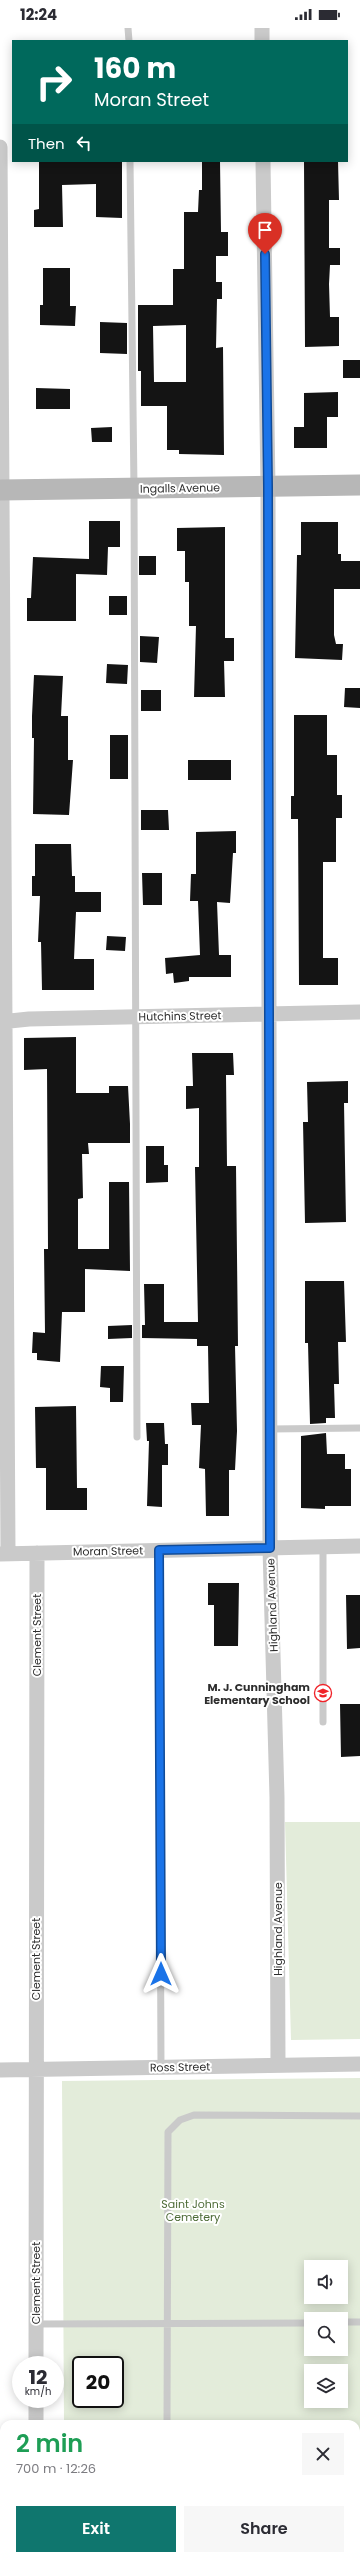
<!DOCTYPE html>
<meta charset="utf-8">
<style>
:root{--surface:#fff;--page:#f7f7f7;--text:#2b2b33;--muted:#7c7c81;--accent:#0f766e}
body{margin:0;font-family:Poppins,sans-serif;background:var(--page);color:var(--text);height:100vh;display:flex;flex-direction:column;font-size:15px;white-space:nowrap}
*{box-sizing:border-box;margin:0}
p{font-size:13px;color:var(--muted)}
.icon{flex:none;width:22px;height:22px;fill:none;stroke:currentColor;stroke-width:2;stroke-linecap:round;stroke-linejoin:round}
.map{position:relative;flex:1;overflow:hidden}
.details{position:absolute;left:0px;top:2392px;width:360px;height:140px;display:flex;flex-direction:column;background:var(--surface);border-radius:12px 12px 0 0;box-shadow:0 2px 10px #0003}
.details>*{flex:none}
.banner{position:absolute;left:12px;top:12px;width:336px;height:122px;border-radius:0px;box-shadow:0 2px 10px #0003;background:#00695c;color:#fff;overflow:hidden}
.fabs{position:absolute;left:304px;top:2232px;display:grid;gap:8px}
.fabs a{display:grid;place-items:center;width:44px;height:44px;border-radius:0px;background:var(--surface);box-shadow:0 2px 10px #0003;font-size:20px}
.speed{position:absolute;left:12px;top:2328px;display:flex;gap:8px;font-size:20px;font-weight:700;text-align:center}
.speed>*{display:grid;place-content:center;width:52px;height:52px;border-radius:50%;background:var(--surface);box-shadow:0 2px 10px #0003;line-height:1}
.speed small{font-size:10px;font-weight:400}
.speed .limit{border:2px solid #111;border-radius:6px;background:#fff;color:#111}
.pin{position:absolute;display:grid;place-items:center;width:34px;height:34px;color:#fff;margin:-41px -17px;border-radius:50% 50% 50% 0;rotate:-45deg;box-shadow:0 0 4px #0007}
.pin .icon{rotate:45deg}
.me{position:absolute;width:44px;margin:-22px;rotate:0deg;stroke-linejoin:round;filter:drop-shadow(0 0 3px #0008)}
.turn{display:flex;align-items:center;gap:14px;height:84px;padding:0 16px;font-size:18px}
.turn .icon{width:52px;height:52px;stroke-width:2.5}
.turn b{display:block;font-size:28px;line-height:34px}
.then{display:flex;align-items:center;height:38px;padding:0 16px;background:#0003;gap:8px;font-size:15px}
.round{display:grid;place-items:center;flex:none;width:42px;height:42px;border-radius:0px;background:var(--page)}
.head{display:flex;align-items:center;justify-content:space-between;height:68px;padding:0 16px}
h1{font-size:24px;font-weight:600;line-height:30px;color:#1e9e55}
.action{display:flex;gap:8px;margin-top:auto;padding:8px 16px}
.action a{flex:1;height:46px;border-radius:0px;background:var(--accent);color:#fff;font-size:16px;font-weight:600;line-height:46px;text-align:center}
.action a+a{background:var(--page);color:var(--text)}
.status{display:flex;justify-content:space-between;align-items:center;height:28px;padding:0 20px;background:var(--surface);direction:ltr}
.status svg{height:11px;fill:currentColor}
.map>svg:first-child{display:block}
</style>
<div class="status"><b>12:24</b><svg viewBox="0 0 49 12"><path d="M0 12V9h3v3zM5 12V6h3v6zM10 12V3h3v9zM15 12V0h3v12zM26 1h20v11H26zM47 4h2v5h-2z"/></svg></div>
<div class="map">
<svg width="360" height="2532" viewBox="0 0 360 2532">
<rect width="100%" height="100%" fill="#fff"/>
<!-- green -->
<path fill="#e3ecda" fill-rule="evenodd" d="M285,1794h75v217l-69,1z
M360,2050v482h-296v-4h292v-132h-292l-2,-343zM311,2239h30v30h-30zM311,2291h30v30h-30zM81,2337h34v34h-34zM311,2343h30v30h-30z"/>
<!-- building -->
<path fill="#141414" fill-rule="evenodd" d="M39,133h83v57l-26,-1v-33l-34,1 1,42h-29v-17l5,-1z
M202,133h18l1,71h7v24h-12v26h6v17h-5l-1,49 7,-1 1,108 -45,-1v-4h-12v-44h-26v-35h-3v-66h35v-36h11v-57h14l1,-22h3zM186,297v57h-32l-1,-56z
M304,133h34l1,39h-10v48h11v17h-10l-1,19 1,33h9v29l-34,1z
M43,240h27v38h6l-1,20 -35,-1v-20h3z
M100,294l27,1v31l-27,-1z
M343,332h17v18h-17z
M36,360l34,1v20h-34z
M338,364v25h-11v31h-33v-21h10v-34z
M112,399v15h-20l-1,-14z
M89,493h31v26h-12l-1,28 -31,-1v47h-49v-23h4l2,-41 56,2z
M301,494h37v32h3v7h19v28h-26v46l2,9h7l-1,16 -47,-2 2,-103h4z
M225,499v111h9v23h-10l1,36h-31l2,-71h-7v-44h-4v-31h-8v-23z
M139,528h17v19h-17z
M109,568h18v19h-18z
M140,608l19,1 -2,26 -17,-1z
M107,636l21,1 -1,19 -21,-1z
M34,647l29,1 -2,40h7v44h5l-4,55 -36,-1 1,-76h-2v-22z
M345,660h15v20l-16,-1z
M141,662h20v21h-20z
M294,687h33v40h10v40h5v23h-6v44h-13v96h15v27h-39l-1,-166h-7v-23h3z
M110,707h18v44h-18z
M188,732h43v20h-43z
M141,782h27l1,20h-28z
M236,803v22h-3l-3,50 -13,-1 2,53h12v22h-42v4l-15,2 -1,-10 -7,1 -1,-16 35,-3 -2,-54h-8l1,-27h5v-42z
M35,816h36l1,32h3v16h26v20h-25l-2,47h20v31h-52l-1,-48h-3l2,-46h-8v-20h3z
M142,845h20v32h-19z
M107,908l19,1 -1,14 -19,-1z
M76,1009v56h33v-7h19l2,38v19h-42l1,11h-7l1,44 -5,1v50h31v-67h20l1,89 -45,-2v43h-23l-2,50 -23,-2v-7h-5l1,-21 12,1 -1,-84h4l-1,-180 -23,1v-32z
M192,1025h41l1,22h-8l1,91h9l2,180h-3l2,85 -2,39h-6v46h-23l-1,-47 -6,-1 2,-43h-9l-1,-22h18l-1,-57h-11v-7l-55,-1v-13h3l-1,-41h20v38h34l-3,-155h4v-59l-13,1v-23h7z
M348,1053v22h-4l2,119 -41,1 -2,-101h5l-1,-40z
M146,1118h18v19h4v17l-22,1z
M305,1253h39l2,61h-8l1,42h-5l1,34h-9v5l-16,1 -2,-81h-3z
M132,1297v13l-24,1v-13z
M101,1338h23l-1,36h-13v-14l-10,-1z
M76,1378l1,82h10v22h-41v-42h-10l-1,-61z
M146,1395h18l1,21h3v21h-6v42l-15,-1 2,-65h-2z
M326,1405l1,21h18v15h6v37h-26v3l-24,-1v-72z
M208,1555h31l-1,63h-24v-41h-6z
M346,1567h14v53l-13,1z
M340,1676h20v52l-19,1z"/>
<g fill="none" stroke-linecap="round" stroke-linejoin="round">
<!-- lane -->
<path stroke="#cacaca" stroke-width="7" d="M128,0l1,13
M130,133l4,327 3,949
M270,1401l90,-1
M159,1522l2,518
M323,1694v-176
M341,2294h19
M36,2296l275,-1
M167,2396l1,-292 12,-12 14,-5 166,1
M356,2486l4,-1
M0,2523h4"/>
<!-- street -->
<path stroke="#cacaca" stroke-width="15" d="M262,0v13
M0,119l8,1406
M263,133l5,326 2,1061 7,249 1,268
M0,994l29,-3 331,-7
M0,1526l360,-8
M0,2042l360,-6
M36,2337l1,-812
M36,2396v-25
M36,2528v4"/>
<!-- secondary -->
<path stroke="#b7b7b7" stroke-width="21" d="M0,462l360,-5"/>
</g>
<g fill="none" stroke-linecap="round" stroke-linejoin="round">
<!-- route casing -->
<g stroke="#114b97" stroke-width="10">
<path id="route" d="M161,1946l-2,-424 111,-2 -2,-1061 -3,-233"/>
</g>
<!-- route -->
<use href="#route" stroke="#1a73e8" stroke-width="7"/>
</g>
<!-- icons -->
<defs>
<g id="school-ring" transform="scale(0.9)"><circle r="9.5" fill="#fff" stroke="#f02329" stroke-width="1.5"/><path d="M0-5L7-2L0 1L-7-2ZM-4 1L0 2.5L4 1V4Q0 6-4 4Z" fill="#f02329"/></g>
</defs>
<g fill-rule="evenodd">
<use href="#school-ring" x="323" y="1665"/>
</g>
<g text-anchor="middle" stroke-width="4" stroke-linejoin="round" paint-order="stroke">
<!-- street labels -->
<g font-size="11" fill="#2d2d2d" stroke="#fff">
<text transform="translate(180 460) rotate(-1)" y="4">Ingalls Avenue</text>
<text transform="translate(180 988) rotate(-1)" y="4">Hutchins Street</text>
<text transform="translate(108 1523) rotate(-1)" y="4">Moran Street</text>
<text transform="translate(272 1577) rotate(-92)" y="4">Highland Avenue</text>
<text transform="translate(37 1607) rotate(-90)" y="4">Clement Street</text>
<text transform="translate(278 1901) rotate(-90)" y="4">Highland Avenue</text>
<text transform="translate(36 1931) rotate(-90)" y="4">Clement Street</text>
<text transform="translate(180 2039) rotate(-1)" y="4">Ross Street</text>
<text transform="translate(36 2255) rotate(-90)" y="4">Clement Street</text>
</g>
<!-- poi labels -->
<g font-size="11" font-weight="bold" fill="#2d2d2d" stroke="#fff" text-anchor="end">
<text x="310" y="1663">M. J. Cunningham<tspan x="310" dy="13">Elementary School</tspan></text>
</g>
<!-- park labels -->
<g font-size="11" fill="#4e6c38" stroke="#fff">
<text x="193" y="2180">Saint Johns<tspan x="193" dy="13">Cemetery</tspan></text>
</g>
</g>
</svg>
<div class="fabs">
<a><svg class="icon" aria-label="sound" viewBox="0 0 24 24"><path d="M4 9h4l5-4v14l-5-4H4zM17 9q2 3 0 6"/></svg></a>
<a><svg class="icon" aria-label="search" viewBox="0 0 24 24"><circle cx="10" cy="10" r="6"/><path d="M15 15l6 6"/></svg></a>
<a><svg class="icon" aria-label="layers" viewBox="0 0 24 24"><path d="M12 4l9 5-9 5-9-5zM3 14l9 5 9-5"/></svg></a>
</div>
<div class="speed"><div>12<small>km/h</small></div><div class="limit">20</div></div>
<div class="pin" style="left:265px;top:226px;background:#d93025"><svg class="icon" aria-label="arrive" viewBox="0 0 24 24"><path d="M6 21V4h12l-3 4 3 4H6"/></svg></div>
<svg class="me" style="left:161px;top:1946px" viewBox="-20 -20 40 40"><path d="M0-17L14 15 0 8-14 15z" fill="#1a73e8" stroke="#fff" stroke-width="4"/></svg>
<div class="banner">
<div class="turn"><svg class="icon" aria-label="right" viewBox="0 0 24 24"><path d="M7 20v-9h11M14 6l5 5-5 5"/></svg><div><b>160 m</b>Moran Street</div></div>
<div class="then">Then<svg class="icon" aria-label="left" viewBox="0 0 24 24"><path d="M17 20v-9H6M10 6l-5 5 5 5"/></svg></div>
</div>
<section class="details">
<div class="head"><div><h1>2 min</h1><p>700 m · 12:26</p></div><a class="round"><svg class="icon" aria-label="close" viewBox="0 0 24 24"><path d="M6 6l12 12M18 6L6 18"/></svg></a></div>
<div class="action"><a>Exit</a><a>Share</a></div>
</section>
</div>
